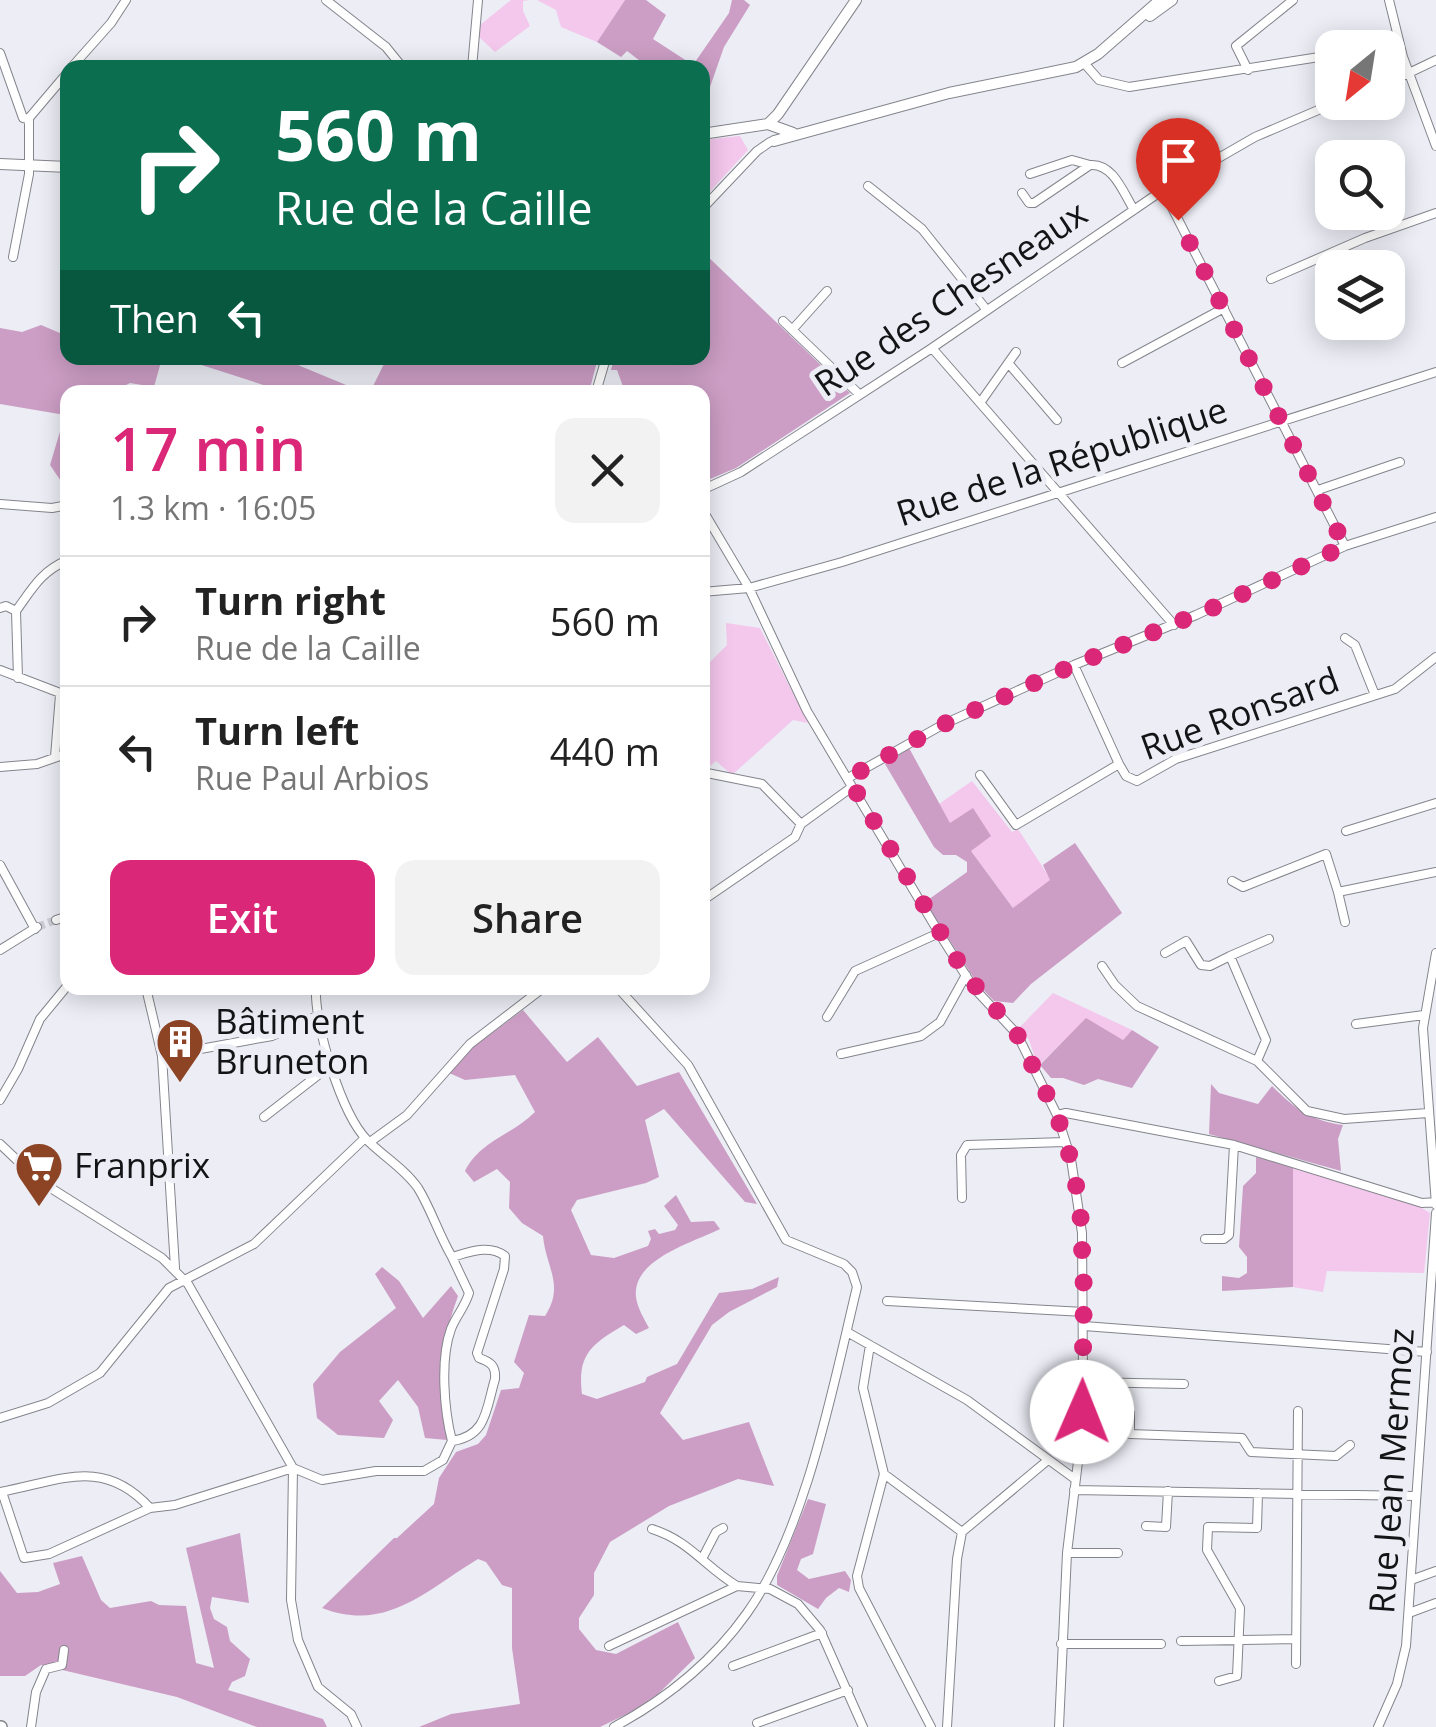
<!DOCTYPE html>
<meta charset="utf-8">
<style>
:root{--surface:#fff;--page:#f2f2f2;--text:#222;--muted:#767676;--line:#e0e0e0;--accent:#db2777}
body{margin:0;font-family:"Open Sans",sans-serif;background:var(--page);color:var(--text);height:100vh;display:flex;flex-direction:column;font-size:38px;white-space:nowrap}
*{box-sizing:border-box;margin:0}
p{font-size:32px;color:var(--muted)}
.icon{flex:none;width:55px;height:55px;fill:none;stroke:currentColor;stroke-width:2;stroke-linecap:round;stroke-linejoin:round}
.map{position:relative;flex:1;overflow:hidden}
.side{position:absolute;left:60px;top:385px;width:650px;height:610px;display:flex;flex-direction:column;background:var(--surface);border-radius:20px;box-shadow:0 5px 25px #0003}
.side>*{flex:none}
.hud{position:absolute;left:60px;top:60px;width:650px;height:305px;border-radius:20px;box-shadow:0 5px 25px #0003;background:#0b6e4f;color:#fff;overflow:hidden}
.needle{width:65px;rotate:210deg}
.buttons{position:absolute;left:1315px;top:30px;display:grid;gap:20px}
.buttons a{display:grid;place-items:center;width:90px;height:90px;border-radius:20px;background:var(--surface);box-shadow:0 5px 25px #0003;font-size:50px}
.pin{position:absolute;display:grid;place-items:center;width:85px;height:85px;color:#fff;margin:-102px -42px;border-radius:50% 50% 50% 0;rotate:-45deg;box-shadow:0 0 10px #0007}
.pin .icon{rotate:45deg}
.me{position:absolute;width:110px;margin:-55px;rotate:1deg;stroke-linejoin:round;filter:drop-shadow(0 0 8px #0008)}
.turn{display:flex;align-items:center;gap:35px;height:210px;padding:0 50px;font-size:45px}
.turn .icon{width:130px;height:130px;stroke-width:2.5}
.turn b{display:block;font-size:70px;line-height:85px}
.then{display:flex;align-items:center;height:95px;padding:0 50px;background:#0003;gap:20px;font-size:38px}
.round{display:grid;place-items:center;flex:none;width:105px;height:105px;border-radius:20px;background:var(--page)}
.overview{display:flex;align-items:center;justify-content:space-between;height:170px;padding:0 50px}
h1{font-size:60px;font-weight:600;line-height:75px;color:var(--accent)}
.action{display:flex;gap:20px;margin-top:auto;padding:20px 50px}
.action a{flex:1;height:115px;border-radius:20px;background:var(--accent);color:#fff;font-size:40px;font-weight:600;line-height:115px;text-align:center}
.action a+a{background:var(--page);color:var(--text)}
ul{padding:0;list-style:none}
li{display:flex;align-items:center;gap:30px;height:130px;padding:0 50px;border-top:2px solid var(--line)}
li div{flex:1}
li b{display:block;font-size:38px}
li em{font-style:normal}
.map>svg:first-child{display:block}
</style>
<div class="map">
<svg width="1436" height="1727" viewBox="0 0 1436 1727">
<rect width="100%" height="100%" fill="#ecedf5"/>
<!-- green -->
<path fill="#f4c7ed" d="M511,0h18l-6,1v10l7,15 -35,26 -15,-14v-13z
M537,0h88l-28,42 -36,-15 -5,-17z
M740,136l8,14 -45,49v-59z
M726,623l34,5 48,95 -15,-3 -61,55 -16,-14 -11,9 -2,-3v-98l24,-24z
M972,781l40,51 6,-3 33,51 -37,29 -43,-58 1,-42 -22,15 -11,-20z
M1053,993l79,37 -9,10 -37,-21 -48,47 -9,-26 -9,-13z
M1293,1167l124,38 13,8 -6,60 -97,-2 -4,21 -30,-5z"/>
<!-- forest -->
<path fill="#cc9ec5" d="M625,0h21l20,15 -13,24 40,26 36,-52 3,-13h12l6,5 -26,42 -14,40 -7,-5 -1,-14 -54,-1 -21,-16 -6,6 -24,-15z
M703,252l147,141 -114,75 -33,14 -1,-90h-77l-8,-22h-6l3,-12h88z
M41,325l26,11 1,22h94l-8,29 -24,-4 -18,9h-44l-1,98 -17,-25 15,-50 -65,-11v-76l22,4z
M180,358h101l82,34h-78z
M387,358h211l-9,34h-219z
M909,748l41,75 23,-15 18,28 -20,15 42,57 37,-28 -7,-15 32,-22 47,70 -91,71 -18,19 -19,-2 -17,-18 -52,-81 42,-30v-10l-11,-7h-13l-9,-8 -49,-83z
M523,1010l44,52 31,-25 39,49 42,-14 78,132 -12,-2 -81,-93 -19,11 14,57 -13,6 -69,17 -6,10 20,45 23,3 34,-12 3,-7 -3,-8 7,-2 4,5 16,-4 3,-5 -14,-19 12,-11 15,27 23,-1 6,8c-28,14 -88,30 -84,68 1,10 8,22 13,31l-13,6 -12,-9c-32,19 -47,29 -42,69l15,5 48,-17 2,-5 30,-13 42,-71 33,-4 27,-12 -2,10 -48,25 -17,13 -52,88 23,27 66,-18 25,64 -36,-7 -69,27 -59,36 -16,31v22l-15,23v11l17,21 20,4 62,-32 17,36 -37,36 -25,17 -33,16h-181l32,-13 69,-10 -8,-56v-60l-10,-3 -16,-23 -8,-3c-52,31 -91,74 -156,49l72,-70h3l37,-34 5,-26 17,-26 22,-8 8,-9 15,-45 18,-2 5,-15 -10,-11 15,-47 16,1c20,-31 1,-48 -2,-80l-21,-13 -13,-15 1,-26 -13,-13 -23,13 -9,-11c15,-30 47,-36 70,-59l-20,-37 -50,5 -18,-8 22,-22z
M1086,1018l37,22 9,-10 27,17 -27,41 -34,-9 -14,6 -21,-7h-12l-11,-13z
M1211,1084l8,9 39,11 14,-18c22,22 39,35 71,39l-5,14 3,32 -132,-37z
M1256,1157l37,10v120l-71,4v-15l17,2 8,-5v-16l-8,-10 4,-61 13,-13z
M382,1267l17,14 24,37 28,-32 7,10c-19,52 -21,90 -11,144l-22,-2 -7,-31 -20,-27 -19,21 14,19 -9,18 -46,-3 -21,-17 -4,-34 27,-32 56,-44 -21,-34z
M808,1499l18,5 -13,50 -12,5 -4,11 12,9 36,-8 6,9 -2,12 -10,-4 -13,10 -8,11 -41,-24v-9z
M240,1533l9,70 -37,-6 -2,11 4,11 13,8 3,14 20,18 -5,17 -13,6 -4,8 95,29 4,8h-70l-80,-30 -136,-32 -16,11h-25v-105l17,22 21,-1 22,-8 -7,-21 29,-7 19,44 9,8 41,-7 8,4 27,1 10,57 18,5 -28,-120z"/>
<g fill="none" stroke-linecap="round" stroke-linejoin="round">
<!-- street-tunnel -->
<path stroke="#cbccd4" stroke-width="8" stroke-dasharray="8 4" stroke-linecap="butt" d="M37,927l19,-7"/>
<!-- street casing -->
<g stroke="#84858c" stroke-width="10">
<path id="street" d="M326,0l60,47 17,21
M1389,0l14,57 33,89
M0,53l23,65 6,1
M1084,63l15,17 30,7 203,-32
M71,68l40,-45 15,-23
M472,68l6,-68
M1248,70l-12,-24 57,-46
M1388,83l48,-23
M1030,174l42,-14 18,5
M868,186l54,43 64,80
M1163,190l182,356
M1022,193l7,10h5l56,-38c23,-2 33,27 44,45
M702,209l55,-58 13,-9
M13,257l16,-83v-56l39,-46
M1271,279l94,-41 71,-25
M783,321l76,73
M792,330l35,-39
M932,348l242,277
M1122,363l102,-55
M1009,364l48,56
M596,392l10,-34
M980,403l36,-51
M702,490l39,-18 191,-124 231,-158 92,-53 82,-35
M1318,490l82,-28
M0,504l52,4 16,-3
M702,509l47,79 58,123 132,222 34,54 44,47 40,81 14,44 11,74 1,149 -3,63 -13,108 -8,174
M702,592l47,-4 93,-26 594,-190
M0,608l6,-2 10,5
M16,611c16,-22 25,-40 52,-51
M16,611l2,67
M1345,638l10,7 20,50
M1074,665l45,99 7,12 11,5 39,-22 219,-70 41,-32
M0,670l68,26
M55,757l5,-62
M0,767l37,-3 23,-8 8,2
M702,772l60,12 39,40
M980,775l36,50 103,-61
M848,778l96,-54 130,-59 122,-50 149,-69 91,-29
M1346,831l90,-28
M0,865l35,64
M1232,881l11,6 83,-33 12,38
M702,901l93,-64 6,-13 51,-37
M56,920l12,-4
M1345,922l-7,-30 98,-20
M0,950l37,-23
M1165,953l21,-12 15,24 9,1 20,-10 36,84 -9,21
M1436,953l-13,75 13,177
M1230,956l39,-17
M1102,966l13,19 22,21 120,55 50,50 37,8 84,-6
M146,988l16,68 13,212
M316,988c-2,36 25,125 51,152 16,16 38,29 51,48 13,21 21,47 34,69
M827,1017l28,-46 84,-38
M1356,1024l68,-9
M841,1054l80,-18 19,-14 26,-47
M162,1056l110,-20 45,-20
M0,1100l18,-31 22,-50 28,-34
M1057,1115l9,-2 168,32 188,58 14,-1
M264,1117l67,-52
M370,1142l37,-27 63,-71 73,-56
M0,1144l38,36 124,78 26,26 105,184 -2,132 7,40 20,47 33,27 6,13
M962,1198l-1,-43 6,-10 98,-3
M1205,1239h19l5,-4 5,-90
M887,1301l197,11
M1084,1326l343,26
M847,1332l120,68 108,79
M870,1345l-7,43 21,86 -27,102 2,12 72,139
M1083,1382l101,2
M1082,1413h48v21l112,4 9,14 85,4 14,-11
M0,1418l48,-15 52,-30 69,-85 85,-44 111,-106
M293,1468l29,12 54,-9h48l19,-11 9,-19c35,-5 34,-32 43,-62 1,-13 -4,-17 -16,-21l-2,-5 27,-84 1,-13c-16,-12 -35,-4 -53,1l17,36c-4,14 -13,23 -18,36 -11,30 -7,81 1,112
M884,1474l78,58 -5,27 -10,168
M1074,1490l341,6
M0,1492c60,-11 103,-36 150,16
M2,1492l22,66 25,-4 101,-46 25,-3 118,-37
M1146,1526l20,1 2,-36
M652,1529c38,12 53,38 85,57
M962,1532l86,-72
M1067,1553h51
M703,1557l13,-25 7,-4
M1411,1580l25,-9
M1409,1613l27,-10
M1181,1641l115,-2
M1061,1644h100
M609,1646l128,-60 33,3 28,15 22,26 43,97
M1296,1664l2,-253
M733,1666l89,-33
M1219,1681l18,-5 3,-68 -33,-58 1,-23 49,1 1,-35
M757,1723l91,-33
M31,1727l5,-35 10,-23 16,-4 2,-15
M614,1727c52,-28 99,-66 133,-114 59,-83 86,-227 110,-326l-5,-15 -8,-8 -58,-24 -98,-175 -70,-77
M1378,1727l19,-43 9,-38 30,-433"/>
</g>
<!-- secondary casing -->
<g stroke="#84858c" stroke-width="12">
<path id="secondary" d="M1150,16l22,-16
M768,124l10,-10 78,-114
M702,134l66,-10 25,9
M774,141l175,-48 127,-26 22,-13 62,-54
M0,164l68,3"/>
</g>
<!-- primary casing -->
<g stroke="#84858c" stroke-width="14">
<path id="primary" d="M0,1727h1"/>
</g>
<!-- street -->
<use href="#street" stroke="#fff" stroke-width="8"/>
<!-- secondary -->
<use href="#secondary" stroke="#fff" stroke-width="10"/>
<!-- primary -->
<use href="#primary" stroke="#fff" stroke-width="11"/>
</g>
<g fill="none" stroke-linecap="round" stroke-linejoin="round">
<!-- route -->
<path stroke="#db2777" stroke-width="18" stroke-dasharray="0 32.4" d="M1082,1412l2,-121 -4,-86 -9,-45 -14,-45 -40,-81 -51,-59 -118,-197 96,-54 130,-59 143,-59 128,-60 -167,-326"/>
</g>
<!-- icons -->
<defs>
<g id="building-pin" transform="scale(2.5)"><path d="M0 17L-7.5 6A9.5 9.5 0 1 1 7.5 6Z" fill="#8c4424" stroke="#ecedf5"/><path d="M-4-6H4V6H1V3H-1V6H-4ZM-2.5-4.3h1.7v1.8h-1.7ZM.8-4.3h1.7v1.8H.8ZM-2.5-1h1.7V.8h-1.7ZM.8-1h1.7V.8H.8Z" fill="#fff"/></g>
<g id="supermarket-pin" transform="scale(2.5)"><path d="M0 17L-7.5 6A9.5 9.5 0 1 1 7.5 6Z" fill="#8c4424" stroke="#ecedf5"/><path d="M-6-5.5h2.5l.6 2H6L4.5 2H-2.5L-4.4-4H-6ZM-1.5 3.2a1.3 1.3 0 1 0 .1 0ZM3 3.2a1.3 1.3 0 1 0 .1 0Z" fill="#fff"/></g>
</defs>
<g fill-rule="evenodd">
<use href="#building-pin" x="180" y="1042"/>
<use href="#supermarket-pin" x="39" y="1166"/>
</g>
<g text-anchor="middle" stroke-width="10" stroke-linejoin="round" paint-order="stroke">
<!-- street labels -->
<g font-size="35" fill="#131416" stroke="#ecedf5">
<text transform="translate(951 299) rotate(-34)" y="12">Rue des Chesneaux</text>
<text transform="translate(1062 462) rotate(-18)" y="12">Rue de la République</text>
<text transform="translate(1240 714) rotate(-20)" y="12">Rue Ronsard</text>
<text transform="translate(1392 1471) rotate(-86)" y="12">Rue Jean Mermoz</text>
</g>
<!-- poi labels -->
<g font-size="35" fill="#131416" stroke="#ecedf5" text-anchor="start">
<text x="215" y="1034">Bâtiment<tspan x="215" dy="40">Bruneton</tspan></text>
<text x="74" y="1178">Franprix</text>
</g>
</g>
</svg>
<div class="buttons">
<a><svg class="needle" viewBox="-14 -14 28 28"><path d="M0-13l5 13h-10z" fill="#e53935"/><path d="M0 13l5-13h-10z" fill="#767676"/></svg></a>
<a><svg class="icon" aria-label="search" viewBox="0 0 24 24"><circle cx="10" cy="10" r="6"/><path d="M15 15l6 6"/></svg></a>
<a><svg class="icon" aria-label="layers" viewBox="0 0 24 24"><path d="M12 4l9 5-9 5-9-5zM3 14l9 5 9-5"/></svg></a>
</div>
<div class="pin" style="left:1178px;top:220px;background:#d93025"><svg class="icon" aria-label="arrive" viewBox="0 0 24 24"><path d="M6 21V4h12l-3 4 3 4H6"/></svg></div>
<svg class="me" style="left:1082px;top:1412px" viewBox="-20 -20 40 40"><circle r="19" fill="#fff"/><path d="M0-13L10 11 0 6-10 11z" fill="#db2777"/></svg>
<div class="hud">
<div class="turn"><svg class="icon" aria-label="right" viewBox="0 0 24 24"><path d="M7 20v-9h11M14 6l5 5-5 5"/></svg><div><b>560 m</b>Rue de la Caille</div></div>
<div class="then">Then<svg class="icon" aria-label="left" viewBox="0 0 24 24"><path d="M17 20v-9H6M10 6l-5 5 5 5"/></svg></div>
</div>
<section class="side">
<div class="overview"><div><h1>17 min</h1><p>1.3 km · 16:05</p></div><a class="round"><svg class="icon" aria-label="close" viewBox="0 0 24 24"><path d="M6 6l12 12M18 6L6 18"/></svg></a></div>
<ul>
<li><svg class="icon" aria-label="right" viewBox="0 0 24 24"><path d="M7 20v-9h11M14 6l5 5-5 5"/></svg><div><b>Turn right</b><p>Rue de la Caille</p></div><em>560 m</em></li>
<li><svg class="icon" aria-label="left" viewBox="0 0 24 24"><path d="M17 20v-9H6M10 6l-5 5 5 5"/></svg><div><b>Turn left</b><p>Rue Paul Arbios</p></div><em>440 m</em></li>
</ul>
<div class="action"><a>Exit</a><a>Share</a></div>
</section>
</div>
